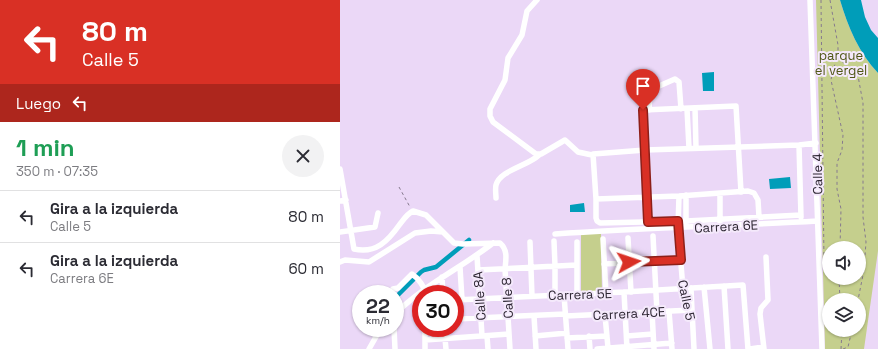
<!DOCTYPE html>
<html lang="es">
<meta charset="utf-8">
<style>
:root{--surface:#fff;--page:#f2f2f3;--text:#2b2b33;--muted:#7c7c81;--line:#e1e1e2}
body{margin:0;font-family:"Space Grotesk",sans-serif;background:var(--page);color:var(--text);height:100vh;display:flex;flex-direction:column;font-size:15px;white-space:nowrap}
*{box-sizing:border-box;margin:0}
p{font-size:13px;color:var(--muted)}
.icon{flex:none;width:22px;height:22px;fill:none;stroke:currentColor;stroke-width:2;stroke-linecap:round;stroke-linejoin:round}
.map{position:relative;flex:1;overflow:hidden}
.panel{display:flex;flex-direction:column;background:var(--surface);width:340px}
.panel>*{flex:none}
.banner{background:#d93025;color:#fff;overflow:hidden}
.controls{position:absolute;left:482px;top:241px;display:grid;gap:8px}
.controls a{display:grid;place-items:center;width:44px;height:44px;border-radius:50%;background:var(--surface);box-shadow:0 1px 3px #0004;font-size:20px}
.speed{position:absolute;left:12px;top:285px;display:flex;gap:8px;font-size:20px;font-weight:700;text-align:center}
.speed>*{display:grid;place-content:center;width:52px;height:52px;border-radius:50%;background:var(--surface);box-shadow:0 1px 3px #0004;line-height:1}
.speed small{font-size:10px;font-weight:400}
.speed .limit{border:6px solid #d22;background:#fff;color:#111}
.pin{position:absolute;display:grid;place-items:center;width:34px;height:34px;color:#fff;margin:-41px -17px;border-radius:50% 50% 50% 0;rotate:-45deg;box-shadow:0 0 4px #0007}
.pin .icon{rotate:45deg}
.me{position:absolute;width:44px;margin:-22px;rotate:85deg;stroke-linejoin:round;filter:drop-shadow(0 0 3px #0008)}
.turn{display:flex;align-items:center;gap:14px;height:84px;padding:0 16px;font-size:18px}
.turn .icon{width:52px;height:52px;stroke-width:2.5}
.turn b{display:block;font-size:28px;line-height:34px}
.then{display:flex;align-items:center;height:38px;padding:0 16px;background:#0003;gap:8px;font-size:15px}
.round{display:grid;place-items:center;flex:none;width:42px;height:42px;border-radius:21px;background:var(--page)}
.summary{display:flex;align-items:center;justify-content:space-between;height:68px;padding:0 16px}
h1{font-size:24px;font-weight:700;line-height:30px;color:#1e9e55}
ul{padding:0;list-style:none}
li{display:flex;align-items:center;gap:12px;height:52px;padding:0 16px;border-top:1px solid var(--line)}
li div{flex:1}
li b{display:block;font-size:15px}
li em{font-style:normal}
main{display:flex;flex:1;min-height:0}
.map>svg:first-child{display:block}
</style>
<main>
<section class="panel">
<div class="banner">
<div class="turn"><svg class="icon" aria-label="left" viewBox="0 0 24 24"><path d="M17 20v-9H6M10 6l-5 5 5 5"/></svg><div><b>80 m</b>Calle 5</div></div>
<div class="then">Luego<svg class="icon" aria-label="left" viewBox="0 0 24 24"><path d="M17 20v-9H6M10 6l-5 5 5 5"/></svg></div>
</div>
<div class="summary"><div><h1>1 min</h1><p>350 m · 07:35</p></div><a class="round"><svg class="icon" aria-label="close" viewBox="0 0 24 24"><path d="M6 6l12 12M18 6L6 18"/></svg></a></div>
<ul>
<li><svg class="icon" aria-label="left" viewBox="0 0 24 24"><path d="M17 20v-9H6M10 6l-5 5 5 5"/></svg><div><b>Gira a la izquierda</b><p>Calle 5</p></div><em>80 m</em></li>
<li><svg class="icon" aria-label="left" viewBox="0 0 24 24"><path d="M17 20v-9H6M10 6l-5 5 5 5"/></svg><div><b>Gira a la izquierda</b><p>Carrera 6E</p></div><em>60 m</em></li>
</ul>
</section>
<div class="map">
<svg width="538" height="349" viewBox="0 0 538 349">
<rect width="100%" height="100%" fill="#ebd8f7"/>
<!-- green -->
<path fill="#c5cf8d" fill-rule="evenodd" d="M476,0h24c8,27 19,53 38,73v178l-14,98h-39zM489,248h30v30h-30zM489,300h30v30h-30z
M261,233l1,60 -21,1v-60z"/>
<!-- water -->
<path fill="#009db9" d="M500,0h21l4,17 6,13 7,8v35c-19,-20 -30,-46 -38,-73z
M374,72v19h-11l-1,-18z
M450,177l1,11 -21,1 -1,-10z
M244,203l1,9h-15v-7z"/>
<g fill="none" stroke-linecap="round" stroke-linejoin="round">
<!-- canal -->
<path stroke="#009db9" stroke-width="4.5" d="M57,296l24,-24 3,-2 12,-3 33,-27"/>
<!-- path -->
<path stroke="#867a8e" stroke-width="1" stroke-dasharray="3 3" stroke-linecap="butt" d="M481,0l3,262
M490,0l8,45v12l-5,12 -2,11 12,55 -1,15 -5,13v26l4,20 -1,39
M498,58l20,18 5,27v114l3,25 -2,28 -6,30
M59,187l11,20
M499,278l1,22
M501,349l1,-19
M503,349l5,-2 4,-17"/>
<!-- minor -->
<path stroke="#fff" stroke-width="5.5" d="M197,0l-10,11 -5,24 -14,23 -3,22 -15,29v7l3,6 43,32h5l24,-14 13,12 14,3
M470,0l12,349
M355,108l1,40
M347,109l2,39
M309,110l1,-20 25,-11 4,3 2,27
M459,145l2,72
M0,169l14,80c22,5 34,-8 46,-25 4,-5 7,-10 13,-13l13,4 28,28 9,1 37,-1c8,7 6,16 5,26l5,80
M401,192l-5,-86 -93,4 2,40 154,-5 17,-2
M339,196l-1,31 5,62 9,21 2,39
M156,198c0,-4 -1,-9 0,-13 4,-15 32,-19 43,-30
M256,199l-3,-45 52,-4 3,76
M0,201l6,-1
M419,217l-1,-17 -4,-7 -6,-2 -69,5 -83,3v19l1,3 3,2 86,-2 115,-6
M380,222v-28
M346,223v-28
M0,232l35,-5 3,-14
M215,234c88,-6 175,-8 262,-13
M313,236l4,76
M288,238l3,54
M263,239l3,54
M214,241l1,25v29
M190,242l2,54
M237,242v53
M137,256l5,80
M0,262l5,-2 24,2 46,-29 16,-2 12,1
M264,264l77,-4
M120,267l2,33
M138,270l99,-5
M102,277l1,17
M384,286l4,63
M364,287l6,62
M53,289l5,-1 14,-14c6,4 13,13 13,20
M284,292l3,57
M224,295l4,54
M115,300l169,-8 119,-7 5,64
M329,311l3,38
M312,312l2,37
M55,314c29,-29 66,-46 98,-71
M265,315l3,33
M194,316l2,33
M226,316l126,-6 -1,-22
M115,319l110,-5
M54,328l1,21
M85,328v21
M104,328l2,21
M147,336l1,13
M195,336l32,-3
M249,336l1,13
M287,336l26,-2
M227,338l40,-2
M85,340l84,-6
M29,349l12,-21
M257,349l75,-6
M410,349l13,-2
M424,349l-4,-35 1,-6 7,-8 -2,-43"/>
</g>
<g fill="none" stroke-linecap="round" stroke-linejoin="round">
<!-- route casing -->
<g stroke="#8d1f18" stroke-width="10">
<path id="route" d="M289,262l52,-2 -3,-39 -30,1 -5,-112"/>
</g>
<!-- route -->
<use href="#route" stroke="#d93025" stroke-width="7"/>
</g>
<g text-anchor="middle" stroke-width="4" stroke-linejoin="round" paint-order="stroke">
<!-- park labels -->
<g font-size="13" fill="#505716" stroke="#f4e9fb">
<text x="501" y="60">parque<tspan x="501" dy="15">el vergel</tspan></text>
</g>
<!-- street labels -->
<g font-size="13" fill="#2d2632" stroke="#f4e9fb">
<text transform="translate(477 174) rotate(-91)" y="5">Calle 4</text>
<text transform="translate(386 226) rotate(-3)" y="5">Carrera 6E</text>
<text transform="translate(240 294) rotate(-2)" y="5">Carrera 5E</text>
<text transform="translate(139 296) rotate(-94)" y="5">Calle 8A</text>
<text transform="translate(167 298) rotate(-93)" y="5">Calle 8</text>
<text transform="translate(347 300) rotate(78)" y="5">Calle 5</text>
<text transform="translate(289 313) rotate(-3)" y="5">Carrera 4CE</text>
</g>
</g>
</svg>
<div class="controls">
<a><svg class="icon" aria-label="sound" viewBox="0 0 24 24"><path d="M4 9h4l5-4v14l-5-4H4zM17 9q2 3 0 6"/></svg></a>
<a><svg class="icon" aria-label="layers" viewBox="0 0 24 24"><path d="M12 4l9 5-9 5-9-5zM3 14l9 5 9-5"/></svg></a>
</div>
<div class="speed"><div>22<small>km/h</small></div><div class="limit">30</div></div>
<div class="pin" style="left:303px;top:110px;background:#d93025"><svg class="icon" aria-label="arrive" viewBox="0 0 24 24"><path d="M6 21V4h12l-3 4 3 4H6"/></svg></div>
<svg class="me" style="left:289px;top:262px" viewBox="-20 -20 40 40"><path d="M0-17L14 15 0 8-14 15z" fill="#d93025" stroke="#fff" stroke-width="4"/></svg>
</div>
</main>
